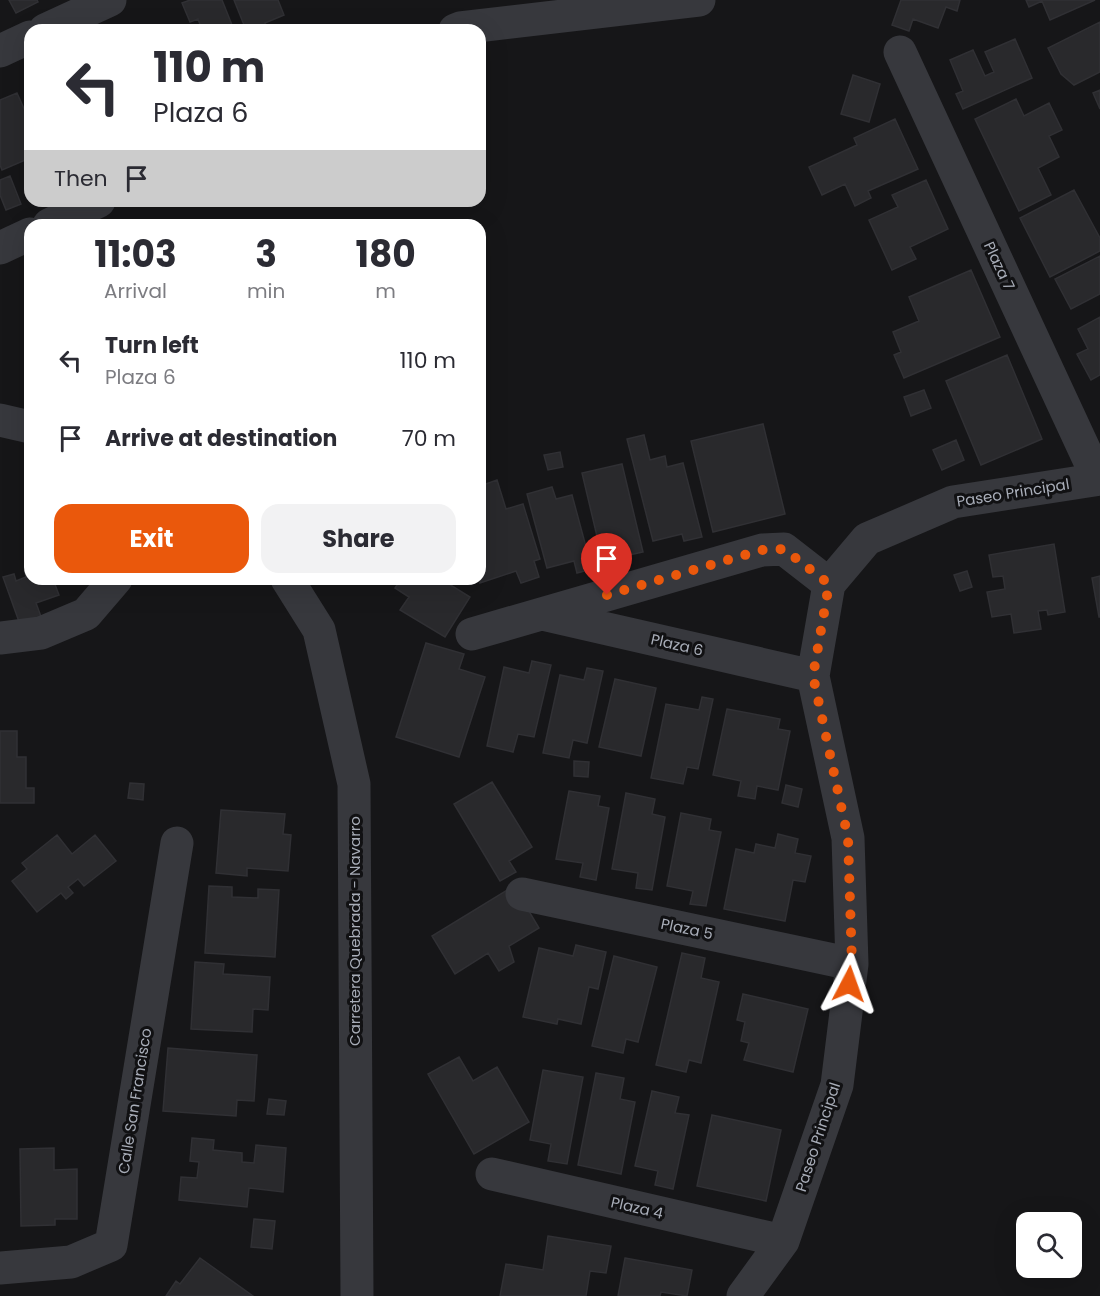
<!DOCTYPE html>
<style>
:root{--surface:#fff;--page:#f2f2f3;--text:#2b2b33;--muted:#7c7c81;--accent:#ea580c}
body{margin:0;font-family:Poppins,sans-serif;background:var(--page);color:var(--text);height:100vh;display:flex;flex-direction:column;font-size:22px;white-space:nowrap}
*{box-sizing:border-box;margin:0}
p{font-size:20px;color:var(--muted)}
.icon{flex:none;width:33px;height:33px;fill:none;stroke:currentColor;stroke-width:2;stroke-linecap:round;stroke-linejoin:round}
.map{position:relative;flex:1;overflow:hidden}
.details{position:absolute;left:24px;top:219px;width:462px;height:366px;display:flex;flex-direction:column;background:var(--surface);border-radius:18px;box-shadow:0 6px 24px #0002}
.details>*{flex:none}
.guide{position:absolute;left:24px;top:24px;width:462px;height:183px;border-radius:18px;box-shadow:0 6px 24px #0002;background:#fff;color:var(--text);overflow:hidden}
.fabs{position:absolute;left:1016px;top:1212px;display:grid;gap:12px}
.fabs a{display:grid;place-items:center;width:66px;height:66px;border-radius:12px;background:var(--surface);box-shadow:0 6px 24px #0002;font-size:30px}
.pin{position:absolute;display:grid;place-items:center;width:51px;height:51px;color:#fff;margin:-62px -26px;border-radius:50% 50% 50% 0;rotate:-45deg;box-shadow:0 0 6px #0007}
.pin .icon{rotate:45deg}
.me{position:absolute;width:66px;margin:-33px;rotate:4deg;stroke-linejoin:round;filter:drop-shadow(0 0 4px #0008)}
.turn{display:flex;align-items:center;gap:21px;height:126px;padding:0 30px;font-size:27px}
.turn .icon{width:78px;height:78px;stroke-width:2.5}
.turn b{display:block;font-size:42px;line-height:51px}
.then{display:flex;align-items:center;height:57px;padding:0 30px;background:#0003;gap:12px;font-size:22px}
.eta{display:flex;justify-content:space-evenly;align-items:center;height:102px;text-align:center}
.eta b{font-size:36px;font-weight:700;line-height:42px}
.cta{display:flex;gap:12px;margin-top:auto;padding:12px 30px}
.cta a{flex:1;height:69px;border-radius:18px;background:var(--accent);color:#fff;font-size:24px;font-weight:700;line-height:69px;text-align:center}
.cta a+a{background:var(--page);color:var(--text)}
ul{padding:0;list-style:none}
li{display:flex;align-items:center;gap:18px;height:78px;padding:0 30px}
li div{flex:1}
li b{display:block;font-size:22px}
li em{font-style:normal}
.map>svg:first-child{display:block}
</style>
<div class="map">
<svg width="1100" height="1296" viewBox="0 0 1100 1296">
<rect width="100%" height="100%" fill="#161618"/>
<!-- building -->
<path fill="#29292c" stroke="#303034" stroke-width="1.5" d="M9,0h28l1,2 -22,11z
M190,0h32l12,30h-32l-4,-11 -8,3 -8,-19z
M234,0h44l6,15 -19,8 2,7h-21z
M901,0h59l-3,11 -11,-4 -8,21 -25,-9 -4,12 -17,-6z
M1026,0h69l-45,20 -8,-19 -13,6z
M1100,22v50l-26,13 -13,-11 -13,-26z
M1015,39l17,39 -69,31 -7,-15 7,-3 -13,-31 23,-10 12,26 9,-4 -9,-20z
M853,75l27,9 -11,38 -28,-8z
M1100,90v19l-7,-16z
M17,93l13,29v36l-28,12 -2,-5v-65z
M1016,99l8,17 25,-13 13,27 -13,6 10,21 -21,11 13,27 -32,16 -44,-92z
M895,119l23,50 -50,22 3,7 -16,8 -10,-22 -23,11 -13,-28 48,-22 -3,-7z
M10,176l11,28 -15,6 -6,-15v-15z
M926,180l22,49 -38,18 6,12 -24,11 -23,-50 29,-13 -6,-12z
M1074,190l26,48v13l-50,26 -30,-59z
M1100,256v38l-29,15 -16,-30z
M971,270l29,67 -96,41 -10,-23 7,-3 -8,-20 26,-11 -10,-24z
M1100,317v58l-9,5 -14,-26 11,-5 -10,-20z
M1007,355l35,84 -61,26 -35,-84z
M924,390l7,18 -20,8 -7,-19z
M763,424l22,90 -72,18 -22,-91z
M644,435l6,25 15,-4 2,11 16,-4 19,74 -18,4 -2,-7 -29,7 -26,-102z
M956,440l8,20 -22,10 -9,-20z
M560,452l3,15 -15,3 -4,-15z
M622,464l21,88 -14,3 -3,-12 -26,6 -18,-76z
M497,480l9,29 17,-5 17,55 -6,2 5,16 -18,6 -5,-12 -36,12v-97z
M552,487l4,12 16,-4 20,74 -15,4 -3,-12 -27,7 -20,-74z
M1054,544l11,68 -17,3 -1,-5 -9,1 3,18 -27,4 -3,-19 -19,3 -5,-25 18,-3 -2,-13 -10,1 -4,-22z
M30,570v9h23l6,16 -23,8 7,19 -21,8 -19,-53 11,-3 2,7 10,-4 -1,-5z
M967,571l5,16 -12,4 -6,-16z
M1100,576v41h-1l-7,-39z
M401,579h40l29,18 -25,40 -45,-27 9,-13 -14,-9z
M426,643l38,11 -5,15 26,8 -26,80 -63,-20z
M532,661l19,4 -17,72 -16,-3 -5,18 -26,-6 17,-79 25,6z
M587,668l16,3 -16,72 -14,-3 -4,18 -26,-5 17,-78 24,5z
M615,679l41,9 -15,68 -42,-9z
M702,697l11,2 -15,70 -11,-2 -4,17 -32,-6 15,-74 33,6z
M727,709l53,10 -2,10 12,2 -12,59 -21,-4 -2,13 -17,-3 3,-15 -28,-6z
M0,731h17v26h9v31h8v15h-34z
M574,761l15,1 -1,15 -14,-1z
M492,782l40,65 -23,14 7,11 -16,9 -46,-77z
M130,783l14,1 -1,16 -15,-2z
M786,785l16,4 -4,18 -16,-4z
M569,791l31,5 -2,10 11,2 -13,72 -16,-3 3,-14 -27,-4z
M626,793l29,6 -3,15 13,3 -13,73 -16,-2 2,-15 -26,-4z
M221,810l64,4 -2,20 8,1 -3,36 -41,-3v8l-31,-3z
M681,813l30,6 -2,11 12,2 -15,74 -16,-2 3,-13 -26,-5z
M778,834l20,5 -3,14 16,3 -6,26 -12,-2 -8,41 -61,-12 12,-60 18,4 2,-9 19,4z
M57,835l15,19 23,-19 21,26 -32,25 -6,-7 -10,8 5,6 -7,6 -5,-6 -24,19 -25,-31 15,-12 -5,-6z
M209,886l23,1v10l26,1v-9l21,1 -4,67 -70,-4z
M514,886l25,42 -30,18 5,16 -15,9 -11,-18 -33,21 -23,-38z
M576,945l30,7 -8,37 -9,-2 -8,37 -23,-5 -1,5 -34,-7 16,-69 34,8z
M682,953l23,5 -4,20 18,4 -18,81 -12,-3 -3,12 -30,-7z
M614,956l43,11 -19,75 -12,-3 -3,14 -31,-7z
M195,962l29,2 -1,10 47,3 -2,33 -15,-1 -1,23 -61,-3z
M743,994l65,15 -15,63 -49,-12 5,-17 -8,-2 4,-19 -8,-2z
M168,1048l89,7 -3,46 -17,-1 -1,16 -73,-5z
M459,1057l14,24 24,-14 32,55 -55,32 -46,-80z
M543,1070l40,7 -16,87 -19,-3 3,-17 -21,-4z
M596,1073l28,5 -4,21 15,3 -14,72 -43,-9z
M652,1091l27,6 -4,16 14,2 -16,74 -18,-4 3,-14 -23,-5z
M269,1099l17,2 -2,14 -17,-1z
M712,1115l69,15 -15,71 -69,-15z
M192,1138l22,2 -1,10 29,3v9l12,1 2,-18 30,3 -3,44 -34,-4 -2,19 -68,-7 2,-23 16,1 2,-16 -9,-1z
M54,1148v22l23,-1v50h-22v6l-34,1 -1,-77z
M254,1219l21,2 -3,28 -21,-2z
M548,1236l63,10 -5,27 -16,-2 -4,25h-86l6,-32 37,6z
M200,1258l53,38h-87l10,-15 4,3z
M625,1258l67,12 -5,26 -26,-4 -1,4h-42z"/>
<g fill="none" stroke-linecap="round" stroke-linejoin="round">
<!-- minor -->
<path stroke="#37383d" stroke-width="33" d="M45,30l65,-30
M455,30l5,-2 239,-28
M0,51l30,-14
M900,52l198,427
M49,225l50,-24
M0,248l30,-14
M0,420l30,7
M287,579l32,51 35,154 3,512
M542,614l271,62
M472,634l290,-84 22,-1 45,35
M0,638l41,-5 45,-19 30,-35
M522,894l330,70
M492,1174l291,67
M0,1268l71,-6 40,-17 66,-402
M743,1296l40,-55 54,-156 15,-121 -4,-126 -35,-162 16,-92 38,-45 86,-37 147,-23"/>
</g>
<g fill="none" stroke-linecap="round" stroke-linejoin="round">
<!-- route -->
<path stroke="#ea580c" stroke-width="10" stroke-dasharray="0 18" d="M607,595l155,-45 22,-1 45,35 -16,92 35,162 4,126 -3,20"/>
</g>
<g text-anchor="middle" stroke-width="6" stroke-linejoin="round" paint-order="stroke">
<!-- street labels -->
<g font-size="15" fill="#a8adb8" stroke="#111113">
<text transform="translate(999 266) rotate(65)" y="5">Plaza 7</text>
<text transform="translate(1013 493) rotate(-9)" y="5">Paseo Principal</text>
<text transform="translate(677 645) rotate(13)" y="5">Plaza 6</text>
<text transform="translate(687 929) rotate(12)" y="5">Plaza 5</text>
<text transform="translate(355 931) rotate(-90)" y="5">Carretera Quebrada - Navarro</text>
<text transform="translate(135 1101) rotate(-81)" y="5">Calle San Francisco</text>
<text transform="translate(818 1137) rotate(-72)" y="5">Paseo Principal</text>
<text transform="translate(637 1208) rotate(13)" y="5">Plaza 4</text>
</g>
</g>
</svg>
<div class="fabs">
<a><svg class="icon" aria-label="search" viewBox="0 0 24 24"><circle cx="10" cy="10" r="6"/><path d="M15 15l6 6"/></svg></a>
</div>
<div class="pin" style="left:607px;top:595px;background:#d93025"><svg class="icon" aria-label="arrive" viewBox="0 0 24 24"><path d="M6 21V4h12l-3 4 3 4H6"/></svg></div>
<svg class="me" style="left:849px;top:984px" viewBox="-20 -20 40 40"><path d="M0-17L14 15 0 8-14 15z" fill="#ea580c" stroke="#fff" stroke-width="4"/></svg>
<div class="guide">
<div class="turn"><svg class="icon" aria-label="left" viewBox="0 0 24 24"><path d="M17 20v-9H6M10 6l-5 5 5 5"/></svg><div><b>110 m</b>Plaza 6</div></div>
<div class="then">Then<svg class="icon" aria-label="arrive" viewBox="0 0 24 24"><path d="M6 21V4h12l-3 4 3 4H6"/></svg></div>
</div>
<section class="details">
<div class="eta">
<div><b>11:03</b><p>Arrival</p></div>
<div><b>3</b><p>min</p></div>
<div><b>180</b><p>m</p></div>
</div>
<ul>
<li><svg class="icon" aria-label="left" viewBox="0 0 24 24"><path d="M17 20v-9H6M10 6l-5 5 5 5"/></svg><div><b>Turn left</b><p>Plaza 6</p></div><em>110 m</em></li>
<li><svg class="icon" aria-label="arrive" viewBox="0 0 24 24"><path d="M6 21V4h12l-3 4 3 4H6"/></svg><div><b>Arrive at destination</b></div><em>70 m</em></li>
</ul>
<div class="cta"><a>Exit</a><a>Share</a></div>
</section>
</div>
